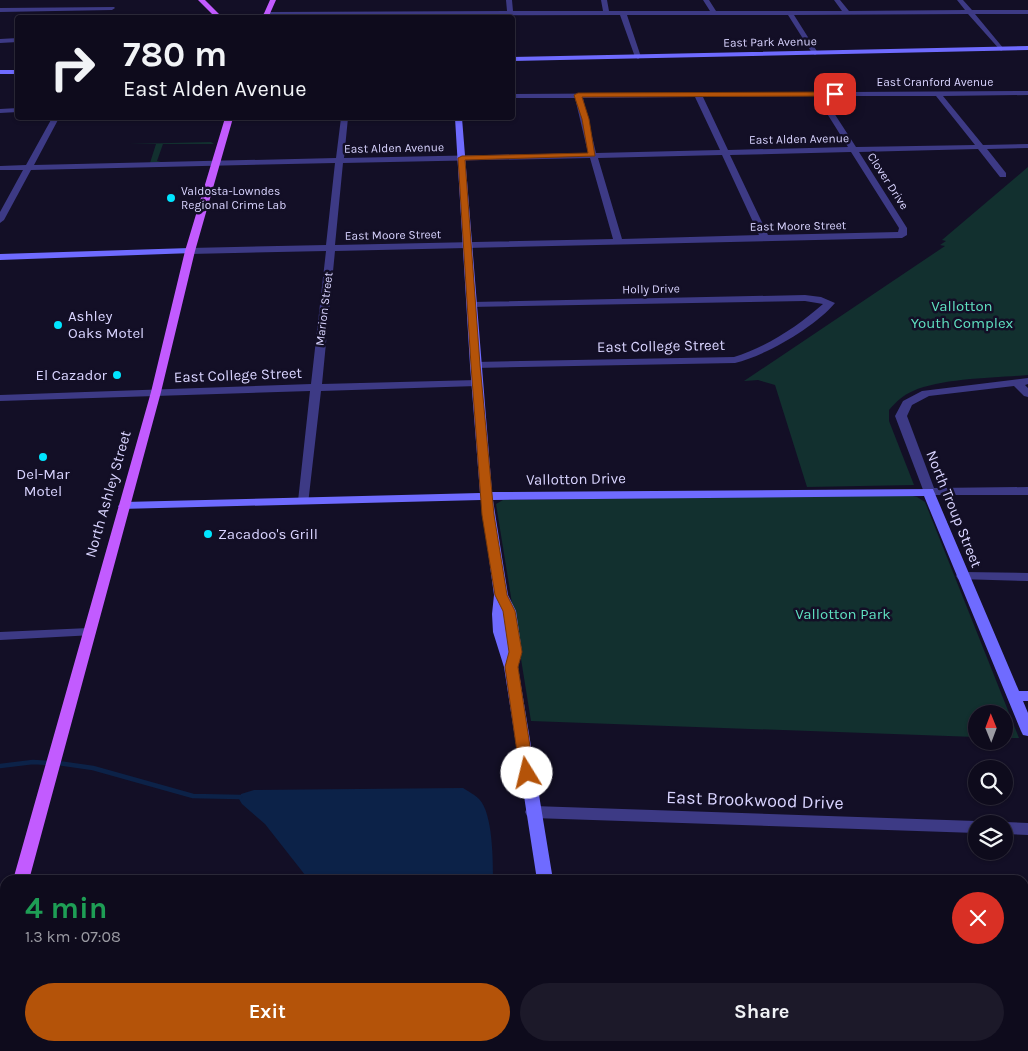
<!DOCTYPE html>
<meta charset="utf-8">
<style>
:root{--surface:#0e0b1c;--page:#1c1929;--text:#f1f3f6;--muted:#9b9ba3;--line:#2e2b3b;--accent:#b45309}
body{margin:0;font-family:Karla,sans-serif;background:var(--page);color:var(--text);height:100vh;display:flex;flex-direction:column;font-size:19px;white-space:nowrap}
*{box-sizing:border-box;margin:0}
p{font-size:16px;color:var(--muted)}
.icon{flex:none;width:28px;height:28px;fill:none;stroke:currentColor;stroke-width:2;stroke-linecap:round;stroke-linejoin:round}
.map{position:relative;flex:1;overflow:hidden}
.drawer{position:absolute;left:0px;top:875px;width:1029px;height:176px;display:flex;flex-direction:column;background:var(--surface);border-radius:15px 15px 0 0;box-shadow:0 1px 4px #0004,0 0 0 1px var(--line)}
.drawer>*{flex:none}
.banner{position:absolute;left:15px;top:15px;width:500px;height:105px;border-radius:5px;box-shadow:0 1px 4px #0004,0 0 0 1px var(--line);background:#0e0b1c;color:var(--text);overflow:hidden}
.needle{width:32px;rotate:359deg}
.controls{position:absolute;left:968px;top:705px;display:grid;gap:10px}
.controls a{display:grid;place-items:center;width:45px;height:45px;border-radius:50%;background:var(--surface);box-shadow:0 1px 4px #0004,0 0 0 1px var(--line);font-size:25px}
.pin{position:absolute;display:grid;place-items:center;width:42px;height:42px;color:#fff;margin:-21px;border-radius:10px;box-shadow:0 2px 8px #0006}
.me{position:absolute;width:55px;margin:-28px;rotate:351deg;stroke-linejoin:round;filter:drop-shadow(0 0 4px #0008)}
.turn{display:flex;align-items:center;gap:18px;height:105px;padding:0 25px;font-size:22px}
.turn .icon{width:65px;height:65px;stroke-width:2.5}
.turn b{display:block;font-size:35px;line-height:42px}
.round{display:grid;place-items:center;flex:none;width:52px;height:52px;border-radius:26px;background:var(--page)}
.summary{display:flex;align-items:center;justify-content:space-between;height:85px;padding:0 25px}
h1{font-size:30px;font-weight:700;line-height:38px;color:#1e9e55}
.primary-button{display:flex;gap:10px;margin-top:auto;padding:10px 25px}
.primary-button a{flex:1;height:58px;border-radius:30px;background:var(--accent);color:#fff;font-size:20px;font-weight:700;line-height:58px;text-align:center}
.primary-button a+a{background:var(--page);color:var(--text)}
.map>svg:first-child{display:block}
</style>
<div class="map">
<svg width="1028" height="1051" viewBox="0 0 1028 1051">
<rect width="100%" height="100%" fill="#130f26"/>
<!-- green -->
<path fill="#12302f" d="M211,142l3,2h-51l-6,17 4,1 -11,1 6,-19h-27z
M1028,167v208c-33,3 -86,3 -115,16 -10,4 -17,11 -24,19v11l25,64 -107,2 -32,-102 -17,-5 -14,1 201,-135 -5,-1 6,-4 -4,-1z
M908,495l9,2 8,5 94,236h-15v-24h-28v23l-445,-16 -35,-217 7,-4z"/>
<!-- water -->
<path fill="#0c2248" d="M463,788c5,3 12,7 16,11 14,14 14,62 14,81h-184l-44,-56 -23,-20 -3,-5 2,-5 13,-4z"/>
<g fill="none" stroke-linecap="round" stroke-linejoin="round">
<!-- stream -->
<path stroke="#0c2248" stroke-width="4.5" d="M58,763l35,5 100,28 47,1
M0,766l33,-4 16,1"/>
<!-- street -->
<path fill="#3d3a85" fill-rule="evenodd" d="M506,0h6l1,11h90l-2,-11h6l2,11h101l-7,-11h6l7,11h126l-8,-11h6l9,11 116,-1 -8,-10h6l9,10h56v4h-53l29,35 -3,2 -33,-37 -174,1 24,38 -3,2 -3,-2 -24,-38h-161l14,42 -3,2 -3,-2 -15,-42 -354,1 -3,-2 3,-2 241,-1z
M114,7l1,1 -3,2 -112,2v-4z
M18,38v4l-18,1v-4z
M1028,91v4l-85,1 40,49 45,-1v4l-41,1 19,24v4h-6l-22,-28 -119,3 48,76v7l-5,3 -567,13 -13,133 155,-4 5,3 -5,3 -156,5 -13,113h-8l-2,-3 12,-110 -310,10v-6l311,-11 15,-133 -136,3 -5,-3 5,-3 136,-3 9,-82 -304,7 -27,50 -4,3v-11l23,-42h-23v-4l26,-1 26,-47h7l-25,47 302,-7 5,-40h7l-4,40 244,-5 -13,-55h-63v-4zM816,96l32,51 -120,3 -25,-53zM823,96h113l39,49 -119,2zM695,97l25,53 -124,3 -13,-55zM851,152l48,76 -1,4 -130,3 -38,-80zM722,155l37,80 -137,4 -24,-81zM590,158l23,81 -278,6 8,-82z
M18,108v4l-18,1v-4z
M805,295l16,2 14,6c-20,24 -70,53 -100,60l-260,5 -5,-3 5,-3 259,-5c33,-10 64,-31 89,-53l-18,-3 -336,6 -2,-2 5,-3z
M1028,378v6l-3,1 3,3v9l-4,-1 -10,-10 -85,10 -17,9 -5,11 27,72 94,-1v8h-103l-30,-79 8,-15 19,-10z
M963,572l65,1v8l-70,-2 -2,-3 2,-3z
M89,628l5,1 2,3 -2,3 -94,5v-8z
M533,806l443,15 6,3h-6v9l-443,-15 -6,-2 -2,-4 2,-4z
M1004,822l24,1v12l-24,-1v-10h-6z
M1028,1000v16l-4,1v-16z
M5,1032v14h5l-10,3v-16z
M271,1046h18v5h-18z"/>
<!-- secondary -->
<path fill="#6f6bff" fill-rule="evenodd" d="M1028,46v4l-516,11v-4z
M0,70h18v4h-18z
M455,118h7l30,374 441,-3 86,202h9v10h-5l5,12v23l-5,-1 -2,-4 -97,-235 -431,4 15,95 8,16 6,41 -4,15 35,213h-16l-33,-213 -11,-35 -1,-18 2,-19 -13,-95 -361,9 -2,-3 6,-4 356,-9 -10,-128z
M190,248l3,1v4l-193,7v-6z
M544,1046h18l1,5h-18z"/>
<!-- primary -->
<path fill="#c25bff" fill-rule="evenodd" d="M198,0h7l18,18h-7z
M270,0h6l-8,18h-6z
M225,118h8l-38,133 -34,141 -132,488h-16l138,-488 34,-141z
M5,930v31l-5,1v-30z"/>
</g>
<!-- route -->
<path fill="#b45309" stroke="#753606" d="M578,93l257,-1 3,2 -3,2 -253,1 7,22 6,37 -130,4 15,205 14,150 13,80 8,16 7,41 -4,15 16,106 -2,4h-10l-2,-4 -15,-106 4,-15 -6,-41 -8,-16 -13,-80 -11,-150 -13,-207 4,-2 126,-3 -6,-34 -8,-24z"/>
<!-- markers -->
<g fill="#00e5ff" stroke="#130f26" stroke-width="2">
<circle cx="171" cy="198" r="5"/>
<circle cx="58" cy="325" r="5"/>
<circle cx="117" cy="375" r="5"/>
<circle cx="43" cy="457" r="5"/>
<circle cx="208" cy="534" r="5"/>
</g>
<g text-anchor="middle" stroke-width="5" stroke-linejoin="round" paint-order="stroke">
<!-- far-street labels -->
<g font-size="12" fill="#d9d4ff" stroke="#130f26">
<text transform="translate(770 42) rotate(-1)" y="4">East Park Avenue</text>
<text x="935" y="86">East Cranford Avenue</text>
<text transform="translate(799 139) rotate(-1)" y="4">East Alden Avenue</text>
<text transform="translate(394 148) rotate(-1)" y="4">East Alden Avenue</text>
<text transform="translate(888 181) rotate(57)" y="4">Clover Drive</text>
<text transform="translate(798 226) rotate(-1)" y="4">East Moore Street</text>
<text transform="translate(393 235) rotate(-1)" y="4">East Moore Street</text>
<text transform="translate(651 289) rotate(-1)" y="4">Holly Drive</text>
<text transform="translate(324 309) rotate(-83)" y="4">Marion Street</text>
</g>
<!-- far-poi labels -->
<g font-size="12" fill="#d9d4ff" stroke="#130f26" text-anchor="start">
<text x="181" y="195">Valdosta-Lowndes<tspan x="181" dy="14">Regional Crime Lab</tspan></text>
</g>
<!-- park labels -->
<g font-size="15" fill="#5fe0c0" stroke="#130f26">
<text x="962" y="311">Vallotton<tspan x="962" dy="17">Youth Complex</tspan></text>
<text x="843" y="619">Vallotton Park</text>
</g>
<!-- poi labels -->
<g font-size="15" fill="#d9d4ff" stroke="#130f26" text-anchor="start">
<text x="68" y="321">Ashley<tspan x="68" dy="17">Oaks Motel</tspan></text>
<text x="107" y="380" text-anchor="end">El Cazador</text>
<text x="43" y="479" text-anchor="middle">Del-Mar<tspan x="43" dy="17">Motel</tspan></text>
<text x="218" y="539">Zacadoo's Grill</text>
</g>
<!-- street labels -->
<g font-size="15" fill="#d9d4ff" stroke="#130f26">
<text transform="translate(661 346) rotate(-1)" y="5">East College Street</text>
<text transform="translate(238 375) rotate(-2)" y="5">East College Street</text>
<text transform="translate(576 479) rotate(-1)" y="5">Vallotton Drive</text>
<text transform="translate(108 494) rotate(-74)" y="5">North Ashley Street</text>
<text transform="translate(954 509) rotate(68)" y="5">North Troup Street</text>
</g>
<!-- near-street labels -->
<g font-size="18" fill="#d9d4ff" stroke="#130f26">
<text transform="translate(755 800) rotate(2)" y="6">East Brookwood Drive</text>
</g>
</g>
</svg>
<div class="controls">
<a><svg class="needle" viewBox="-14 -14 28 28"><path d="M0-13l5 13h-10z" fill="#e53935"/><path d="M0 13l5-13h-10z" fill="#9b9ba3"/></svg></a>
<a><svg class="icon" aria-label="search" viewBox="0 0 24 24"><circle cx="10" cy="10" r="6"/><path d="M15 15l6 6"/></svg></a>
<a><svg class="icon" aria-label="layers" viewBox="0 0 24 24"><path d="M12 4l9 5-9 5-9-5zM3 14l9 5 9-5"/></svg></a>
</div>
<div class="pin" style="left:835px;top:94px;background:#d93025"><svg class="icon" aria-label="arrive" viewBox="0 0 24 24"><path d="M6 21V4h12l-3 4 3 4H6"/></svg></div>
<svg class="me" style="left:527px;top:773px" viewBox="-20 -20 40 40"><circle r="19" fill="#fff"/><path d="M0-13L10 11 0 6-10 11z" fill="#b45309"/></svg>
<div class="banner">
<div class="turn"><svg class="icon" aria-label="right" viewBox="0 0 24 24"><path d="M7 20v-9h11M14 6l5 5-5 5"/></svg><div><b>780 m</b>East Alden Avenue</div></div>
</div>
<section class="drawer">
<div class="summary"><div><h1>4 min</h1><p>1.3 km · 07:08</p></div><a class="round" style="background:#d93025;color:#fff"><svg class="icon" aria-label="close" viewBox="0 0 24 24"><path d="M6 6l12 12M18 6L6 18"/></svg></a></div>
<div class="primary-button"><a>Exit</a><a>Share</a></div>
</section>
</div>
